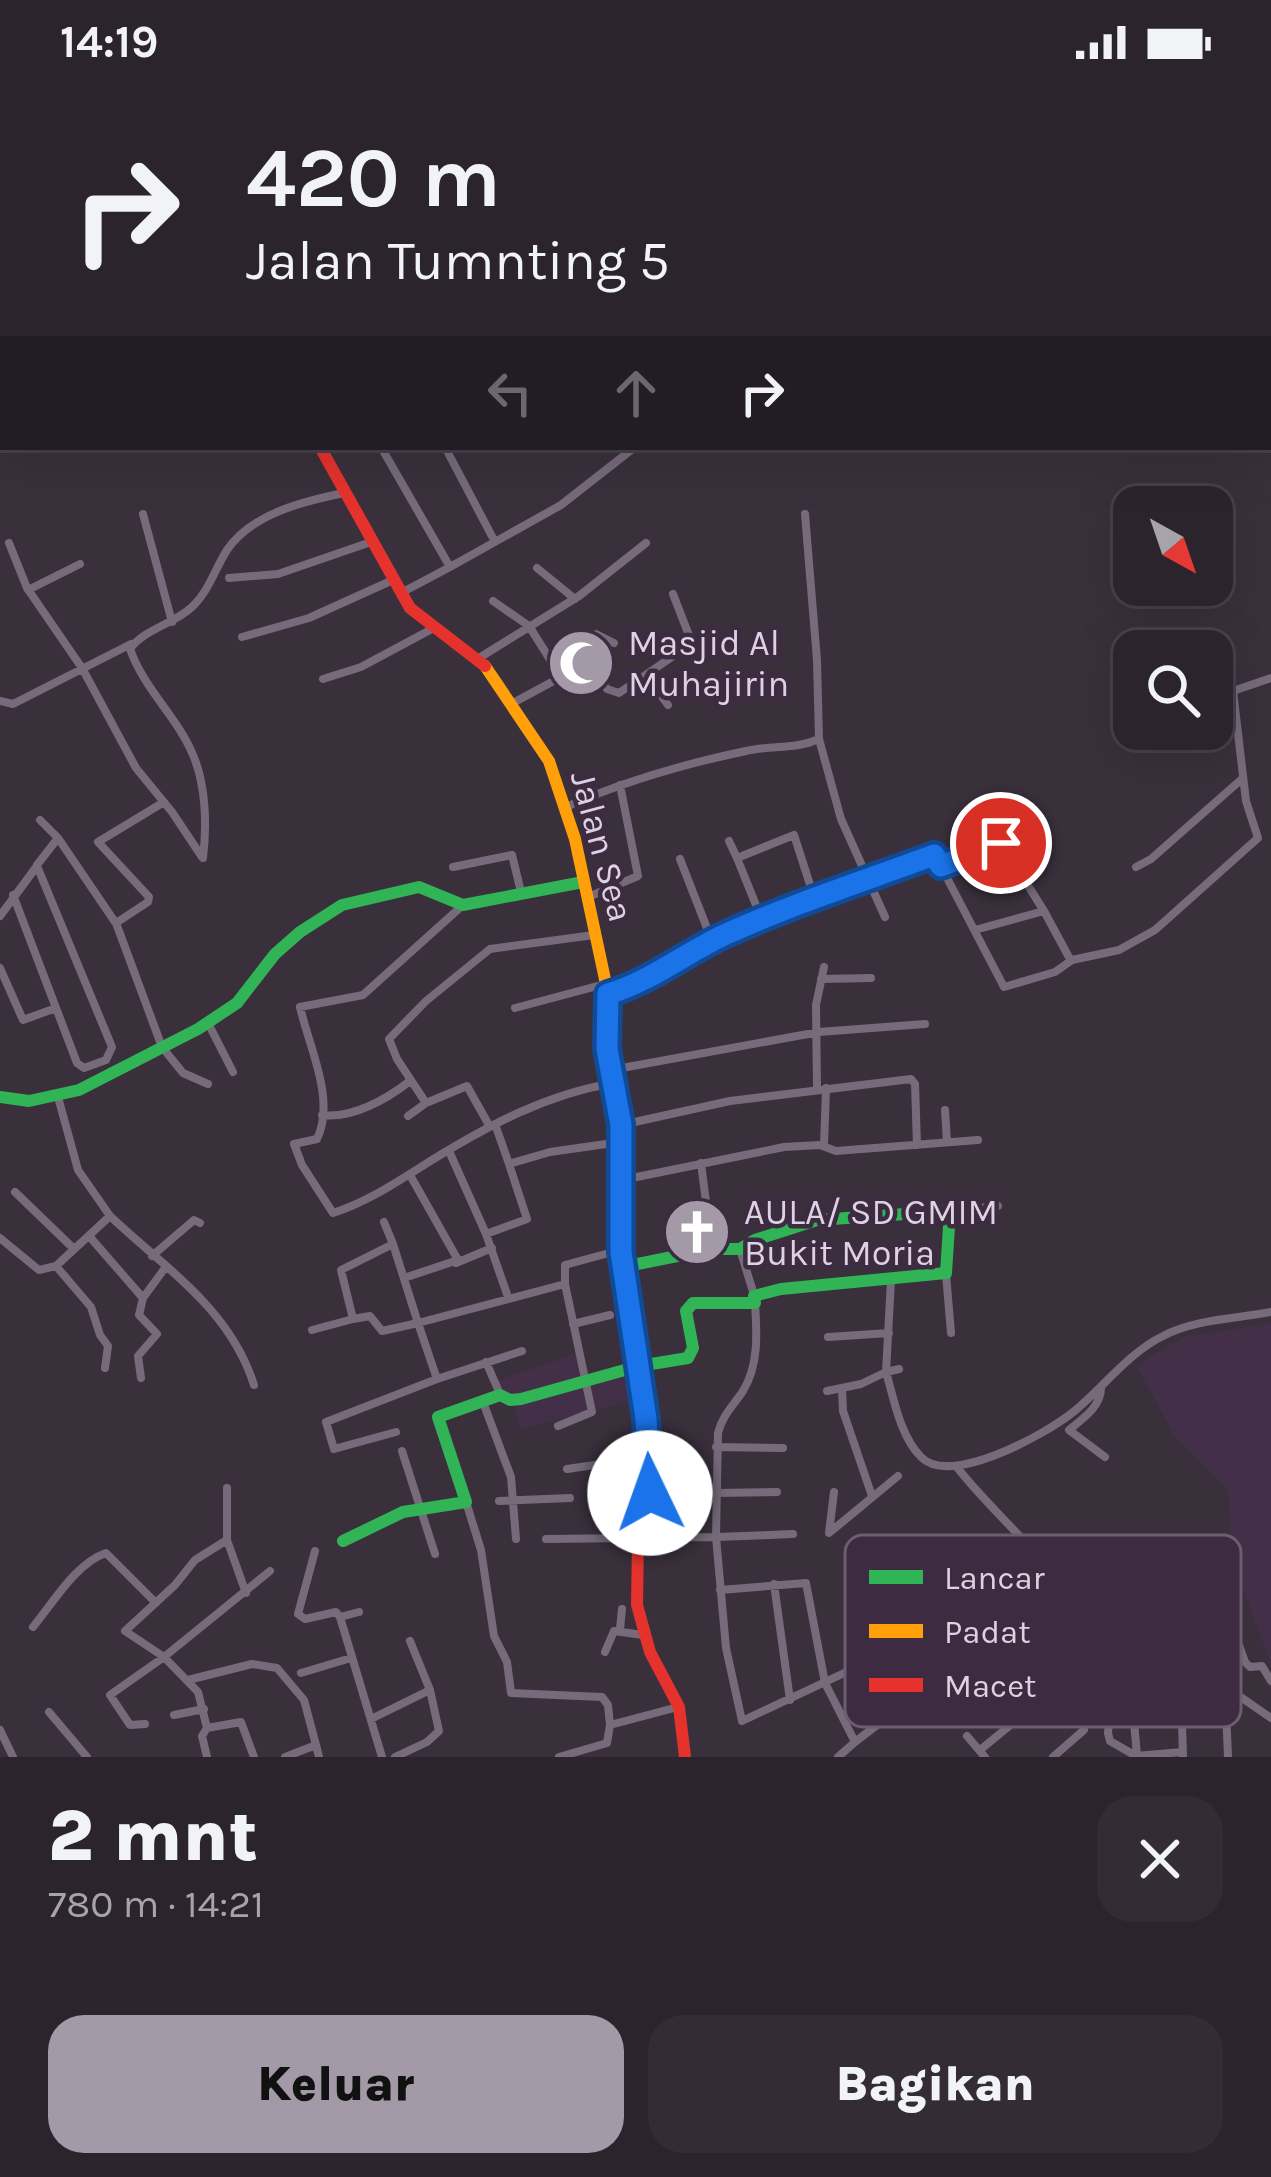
<!DOCTYPE html>
<html lang="id">
<meta charset="utf-8">
<style>
:root{--surface:#2b242d;--page:#332c35;--text:#f1f3f6;--muted:#a6a4aa;--line:#474149;--accent:#a399a7}
body{margin:0;font-family:Karla,sans-serif;background:var(--page);color:var(--text);height:100vh;display:flex;flex-direction:column;font-size:45px;white-space:nowrap}
*{box-sizing:border-box;margin:0}
p{font-size:39px;color:var(--muted)}
.icon{flex:none;width:66px;height:66px;fill:none;stroke:currentColor;stroke-width:2;stroke-linecap:round;stroke-linejoin:round}
.map{position:relative;height:1673px;overflow:hidden}
.panel{display:flex;flex-direction:column;background:var(--surface);flex:1}
.panel>*{flex:none}
.guide{position:absolute;left:0px;top:0px;width:1272px;height:366px;box-shadow:0 12px 48px #0002,0 0 0 3px var(--line);background:#2b242d;color:var(--text);overflow:hidden}
.needle{width:78px;rotate:140deg}
.controls{position:absolute;left:1113px;top:402px;display:grid;gap:24px}
.controls a{display:grid;place-items:center;width:120px;height:120px;border-radius:24px;background:var(--surface);box-shadow:0 12px 48px #0002,0 0 0 3px var(--line);font-size:60px}
.pin{position:absolute;display:grid;place-items:center;width:102px;height:102px;color:#fff;margin:-51px;border:6px solid #fff;border-radius:50%;box-shadow:0 3px 12px #0007}
.me{position:absolute;width:132px;margin:-66px;rotate:357deg;stroke-linejoin:round;filter:drop-shadow(0 0 9px #0008)}
.turn{display:flex;align-items:center;gap:42px;height:252px;padding:0 48px;font-size:54px}
.turn .icon{width:156px;height:156px;stroke-width:2.5}
.turn b{display:block;font-size:84px;line-height:102px}
.lanes{display:flex;align-items:center;height:114px;padding:0 48px;background:#0003;justify-content:center;gap:60px;direction:ltr}
.lanes .off{opacity:.35}
.round{display:grid;place-items:center;flex:none;width:126px;height:126px;border-radius:36px;background:var(--page)}
.head{display:flex;align-items:center;justify-content:space-between;height:204px;padding:0 48px}
h1{font-size:72px;font-weight:800;line-height:90px}
.action{display:flex;gap:24px;margin-top:auto;padding:24px 48px}
.action a{flex:1;height:138px;border-radius:36px;background:var(--accent);color:#111;font-size:48px;font-weight:800;line-height:138px;text-align:center}
.action a+a{background:var(--page);color:var(--text)}
.status{display:flex;justify-content:space-between;align-items:center;height:84px;padding:0 60px;background:var(--surface);direction:ltr}
.status svg{height:33px;fill:currentColor}
.map>svg:first-child{display:block}
</style>
<div class="status"><b>14:19</b><svg viewBox="0 0 49 12"><path d="M0 12V9h3v3zM5 12V6h3v6zM10 12V3h3v9zM15 12V0h3v12zM26 1h20v11H26zM47 4h2v5h-2z"/></svg></div>
<div class="map">
<svg width="1271" height="1673" viewBox="0 0 1271 1673">
<rect width="100%" height="100%" fill="#39303c"/>
<!-- built -->
<path fill="#432f48" d="M1271,1239v342l-40,-109 -3,-67 -54,-54 -37,-68 11,-10 37,-20z
M578,1269l6,28 53,-16 4,33 -121,31 -6,-24 -18,-24z"/>
<g fill="none" stroke-linecap="round" stroke-linejoin="round">
<!-- street -->
<path stroke="#776b7b" stroke-width="8" d="M77,0l4,3
M395,0l2,3
M454,0l2,3
M577,0l2,3
M624,0l2,3
M667,0l1,3
M812,0l3,3
M115,3l1,-3
M372,3l5,-3
M550,3l6,-3
M759,3l8,-3
M381,363l69,120 -49,26
M445,363l50,95
M143,430l29,108
M9,459l18,45 55,80 54,100 36,44 30,45
M450,483l111,-62 74,-58
M537,484l38,31
M229,494l49,-4 93,-32
M28,506l52,-26
M493,517l36,25 32,51 -48,26
M242,553l67,-19 84,-38
M479,574l100,-62 67,-53
M553,576l43,-26 18,9
M646,591l22,30
M561,593l33,-6 13,18 12,4 69,-47 2,-8 -17,-44
M323,595l38,-12 71,-38
M1233,607l38,-13
M0,617l13,3 118,-60
M1116,630l18,-8
M819,655l22,80 44,98
M164,718l-66,40 51,55 -1,5 -32,21 46,124 21,26 25,11
M566,723c58,-26 118,-43 180,-56 26,-6 48,-1 73,-12l-2,-79 -12,-146
M40,736l18,18 57,84
M729,757l8,17 57,-23 20,62
M203,774c4,-32 3,-73 -10,-103 -15,-37 -49,-66 -63,-106 14,-20 44,-25 62,-42 17,-16 23,-38 35,-57 24,-36 77,-49 117,-57
M737,774l25,62
M680,775l32,82
M37,781l21,-27
M941,781l59,-24 44,70
M453,783l59,-12 9,37
M1136,783l15,-8 92,-81
M588,813l50,-21 -18,-91
M463,821l-100,90 -63,12c9,40 36,93 17,132l-23,5 8,21 31,48c35,-11 67,-33 99,-53 57,-35 115,-66 182,-77
M0,832l37,-50 75,181 -6,13 -22,8 -7,-5 -64,-168
M975,846l69,-19 27,50
M0,884l23,52 33,-12
M821,895l50,-1
M607,911c44,-14 77,-41 117,-60 68,-31 140,-55 211,-80l69,132 51,-15 17,-12 47,-10 36,-20 103,-92 -12,-37 -13,-110 -21,3
M515,924l90,-24
M208,939l25,49
M611,986l208,-38 106,-8
M817,1004l-1,-83 8,-38
M58,1013l20,73 32,46 -54,50 35,41 9,28 8,11 -3,22
M945,1026l2,32
M322,1031c30,4 65,-16 88,-34
M408,1032l18,-13
M495,1040l14,40
M621,1041l109,-24 181,-22 4,5 2,61
M490,1043l-23,-41 -41,17 -29,-44 -8,-20 37,-38 64,-52 104,-14
M824,1062l2,-58
M449,1067l37,83 41,-15 -18,-55 41,-12 70,-10
M701,1079l11,86
M622,1096l162,-33 36,-2 16,6 142,-11
M15,1108l58,56
M950,1127l48,-5
M110,1132c56,53 120,93 144,169
M486,1150l22,63
M89,1152l54,62
M0,1154l39,32 17,-4
M393,1160l25,79 147,-39 27,128 -34,14
M740,1165l14,46
M152,1172l42,-36 6,3
M456,1179l36,-15
M946,1190l5,59
M404,1194l54,-18 -48,-85
M891,1196l-5,92 13,-3
M565,1200v-19l55,-15
M755,1219c2,30 4,62 -12,88 -10,15 -21,25 -25,42l-2,104 77,-3
M353,1235l17,-3 12,15 36,-8 19,56 85,-28
M573,1240l37,-9
M312,1246l41,-11 -12,-49 52,-26 -9,-22
M828,1253l61,-4
M486,1278l14,32
M141,1294l-3,-22 19,-22 -18,-19 4,-17 22,-30
M1101,1304c0,19 -19,31 -32,42l36,27
M842,1305l1,22 29,85
M827,1307l34,-7 25,-12c8,27 14,64 35,85 29,30 123,-22 151,-44 30,-24 56,-60 91,-77 32,-17 73,-17 108,-24
M483,1318l28,75 5,62
M396,1348l-62,17 -8,-27 111,-43
M716,1363l67,1
M402,1367l33,103
M956,1382c31,40 69,71 99,112l-2,11 -29,28
M567,1385l83,-12
M227,1404v52l-32,20 -20,25 -50,46 39,26 106,-86
M834,1408l-5,41 69,-57
M715,1409l62,-1
M499,1417l71,-3
M466,1418l15,48 13,86 13,26 4,31 91,4 6,8 2,20
M546,1455l170,-2 10,111 16,73 130,-61
M227,1456l19,53
M315,1467l-17,63 7,5 31,-7 4,5
M774,1500l16,116
M720,1506l86,-7 19,100 30,59 -17,15
M1004,1511l84,82 24,13 -4,43 2,8 26,15 46,-4
M1221,1513l24,65 5,5 12,-1 9,15
M359,1528l-19,5 42,140
M1086,1531l43,39v6l-17,30
M896,1538l49,17 59,40 37,-46
M33,1543c20,-24 43,-64 73,-74l50,50
M620,1545l2,-20
M605,1568l9,-21 29,4
M1180,1573l3,99
M914,1584l24,15
M301,1589l50,-15
M188,1596l64,-16 25,4 27,32 12,45 -31,12
M916,1598l26,4 29,17 28,-27
M1225,1603l3,70
M49,1628l38,45
M174,1631l30,-6
M371,1635l59,-29
M145,1640l-15,1 -20,-30 54,-38 34,35 9,36 -5,8 5,21
M207,1644l34,-6 13,35
M0,1646l13,27
M967,1652l18,21
M855,1658l35,-27
M316,1661l3,12
M980,1666l61,-50
M395,1673l32,-15 12,-11 -9,-41 -20,-49
M559,1673l48,-14 3,-18 68,-18
M1053,1673l31,-27
M1137,1673c-2,-42 -18,-102 24,-129l13,5 6,22 91,63"/>
<!-- fast -->
<path stroke="#30b455" stroke-width="12" d="M0,1013l29,4 50,-11 119,-61 39,-26 38,-49 25,-22 42,-27 77,-18 44,18 120,-23
M343,1457l60,-29 63,-10 -28,-85 62,-22 10,5 11,-1 118,-33 49,-8 5,-10 -7,-37 7,-8h62l-1,-7 27,-7 165,-16 4,-62 -133,9 -62,20 -15,9h-28l-89,18"/>
<!-- slow -->
<path stroke="#ff9f0a" stroke-width="12" d="M133,3l2,-3
M485,582l64,95 26,78 31,145 1,65 14,76v128l26,185"/>
<!-- jam -->
<path stroke="#e5322d" stroke-width="12" d="M320,363l90,161 75,58
M647,1354l4,55 -13,45 -1,67 13,47 29,55 6,50"/>
</g>
<g fill="none" stroke-linecap="round" stroke-linejoin="round">
<!-- route casing -->
<g stroke="#114b97" stroke-width="30">
<path id="route" d="M650,1409l-4,-74 -25,-167v-127l-14,-76 1,-55c43,-13 76,-40 116,-59 68,-31 140,-54 210,-80l7,11 60,-23"/>
</g>
<!-- route -->
<use href="#route" stroke="#1a73e8" stroke-width="21"/>
</g>
<!-- icons -->
<defs>
<g id="mosque-disc" transform="scale(3.45)"><circle r="9.5" fill="#a399a7" stroke="#3c2b41"/><path d="M3.5-4.9A6 6 0 1 0 3.5 4.9A5 5 0 1 1 3.5-4.9Z" fill="#fff"/></g>
<g id="church-disc" transform="scale(3.45)"><circle r="9.5" fill="#a399a7" stroke="#3c2b41"/><path d="M-1.2-6h2.4v3.5h3.3v2.4h-3.3V6h-2.4V-.1h-3.3v-2.4h3.3Z" fill="#fff"/></g>
</defs>
<g fill-rule="evenodd">
<use href="#mosque-disc" x="581" y="579"/>
<use href="#church-disc" x="697" y="1148"/>
</g>
<g text-anchor="middle" stroke-width="9" stroke-linejoin="round" paint-order="stroke">
<!-- poi labels -->
<g font-size="36" fill="#dcd2e0" stroke="#3c2b41" text-anchor="start">
<text x="628" y="571">Masjid Al<tspan x="628" dy="41">Muhajirin</tspan></text>
<text x="744" y="1140">AULA/ SD GMIM<tspan x="744" dy="41">Bukit Moria</tspan></text>
</g>
<!-- street labels -->
<g font-size="36" fill="#dcd2e0" stroke="#3c2b41">
<text transform="translate(603 762) rotate(75)" y="13">Jalan Sea</text>
</g>
</g>
<!-- legend -->
<rect x="845" y="1451" width="396" height="192" rx="18" fill="#3c2b41" stroke="#6c5d71" stroke-width="3"/>
<rect x="869" y="1486" width="54" height="14" fill="#30b455"/>
<rect x="869" y="1540" width="54" height="14" fill="#ff9f0a"/>
<rect x="869" y="1594" width="54" height="14" fill="#e5322d"/>
<g font-size="33" fill="#dcd2e0">
<text x="944" y="1505">Lancar</text>
<text x="944" y="1559">Padat</text>
<text x="944" y="1613">Macet</text>
</g>
</svg>
<div class="controls">
<a><svg class="needle" viewBox="-14 -14 28 28"><path d="M0-13l5 13h-10z" fill="#e53935"/><path d="M0 13l5-13h-10z" fill="#a6a4aa"/></svg></a>
<a><svg class="icon" aria-label="search" viewBox="0 0 24 24"><circle cx="10" cy="10" r="6"/><path d="M15 15l6 6"/></svg></a>
</div>
<div class="pin" style="left:1001px;top:759px;background:#d93025"><svg class="icon" aria-label="arrive" viewBox="0 0 24 24"><path d="M6 21V4h12l-3 4 3 4H6"/></svg></div>
<svg class="me" style="left:650px;top:1409px" viewBox="-20 -20 40 40"><circle r="19" fill="#fff"/><path d="M0-13L10 11 0 6-10 11z" fill="#1a73e8"/></svg>
<div class="guide">
<div class="turn"><svg class="icon" aria-label="right" viewBox="0 0 24 24"><path d="M7 20v-9h11M14 6l5 5-5 5"/></svg><div><b>420 m</b>Jalan Tumnting 5</div></div>
<div class="lanes"><svg class="icon off" aria-label="left" viewBox="0 0 24 24"><path d="M17 20v-9H6M10 6l-5 5 5 5"/></svg><svg class="icon off" aria-label="ahead" viewBox="0 0 24 24"><path d="M12 20V5M6 11l6-6 6 6"/></svg><svg class="icon" aria-label="right" viewBox="0 0 24 24"><path d="M7 20v-9h11M14 6l5 5-5 5"/></svg></div>
</div>
</div>
<section class="panel">
<div class="head"><div><h1>2 mnt</h1><p>780 m · 14:21</p></div><a class="round"><svg class="icon" aria-label="close" viewBox="0 0 24 24"><path d="M6 6l12 12M18 6L6 18"/></svg></a></div>
<div class="action"><a>Keluar</a><a>Bagikan</a></div>
</section>
